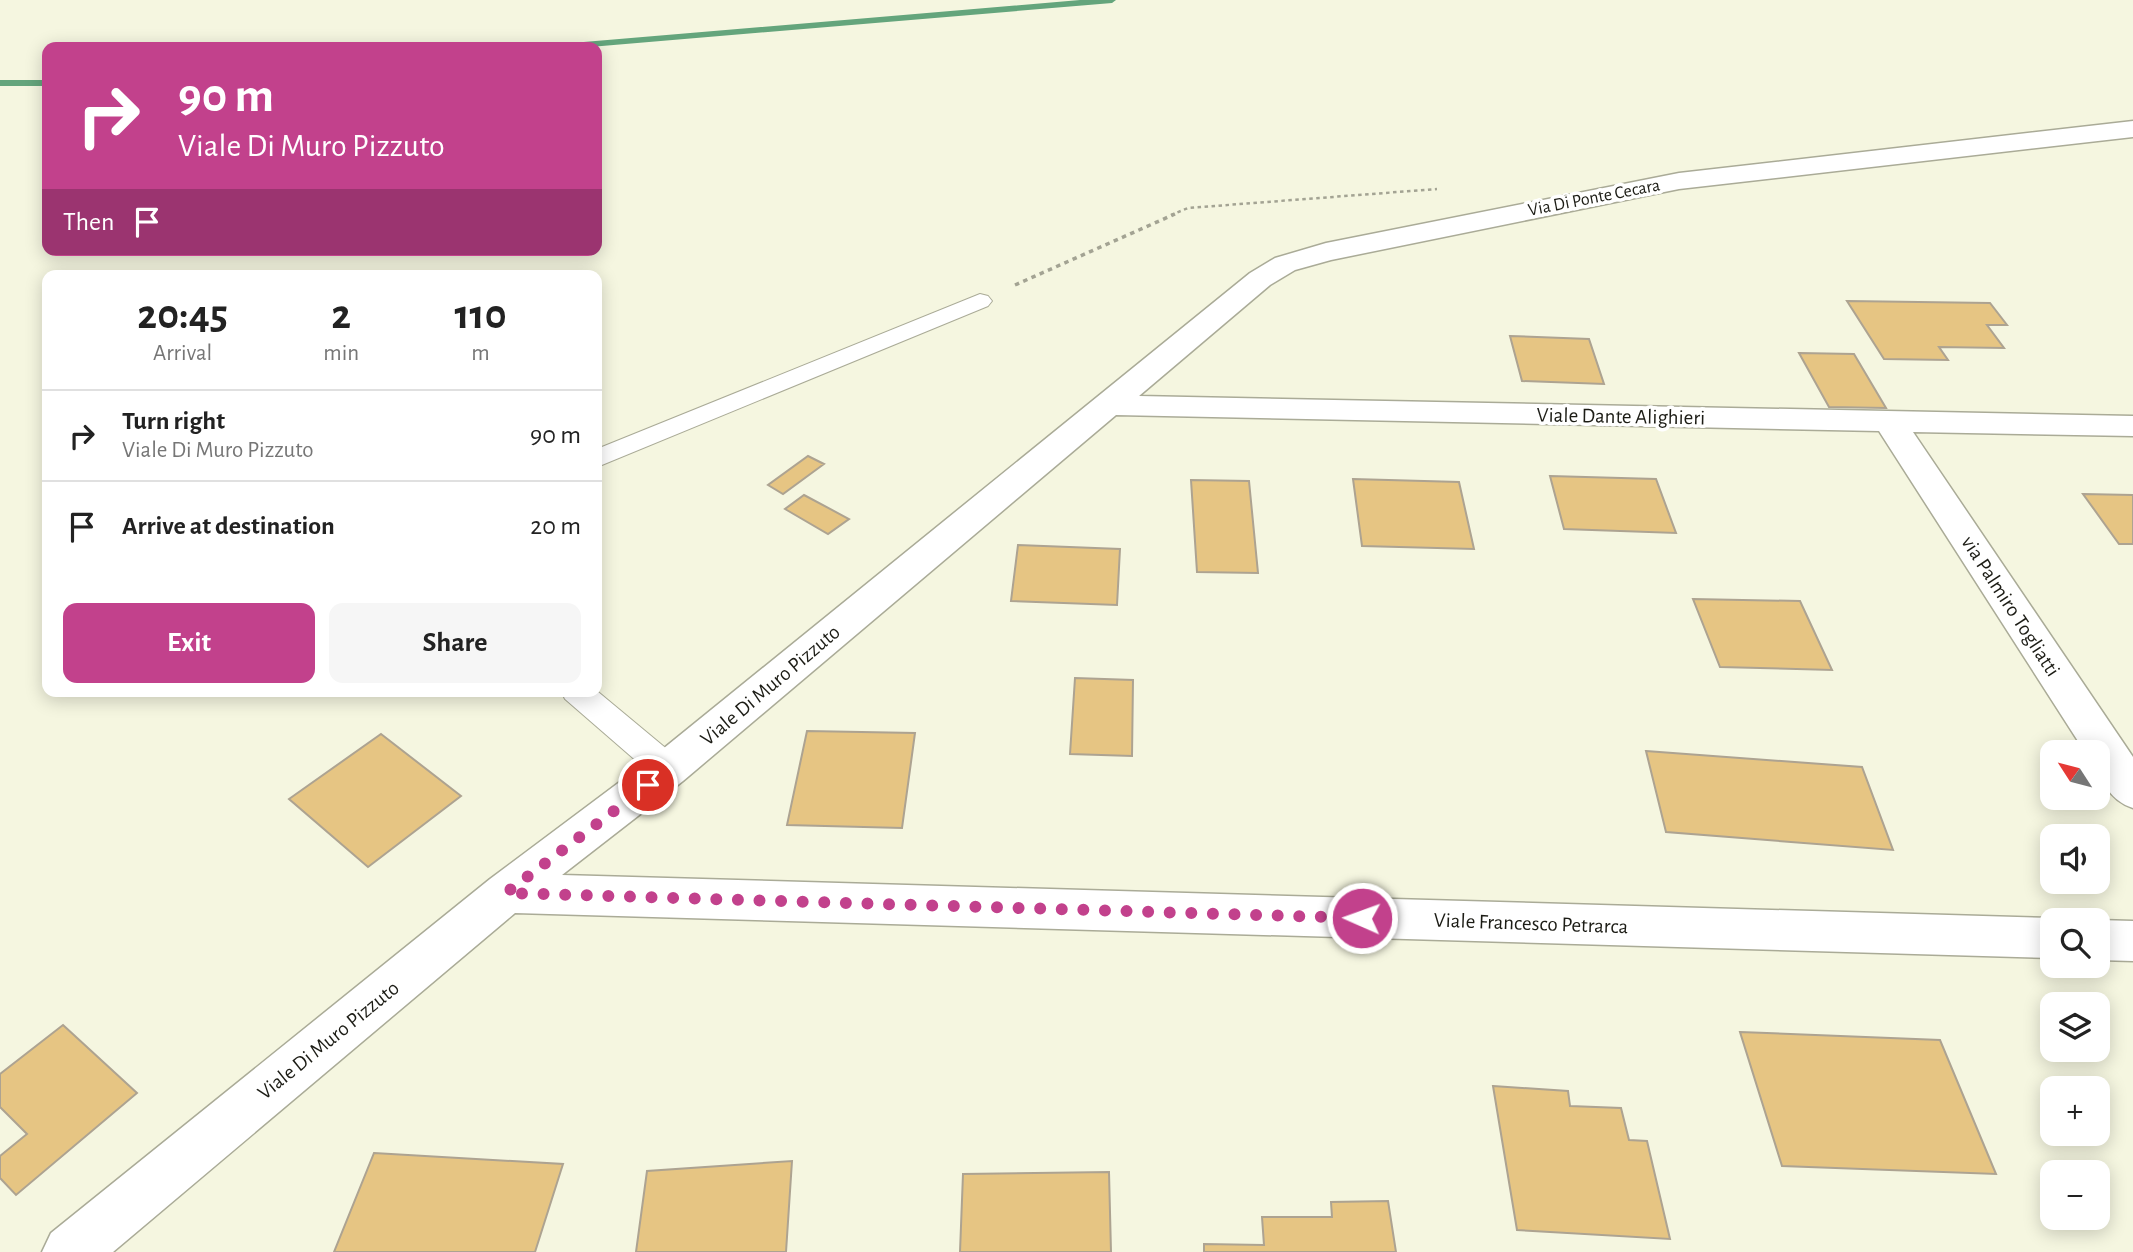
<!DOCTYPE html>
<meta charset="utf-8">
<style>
:root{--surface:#fff;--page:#f6f6f6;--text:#222;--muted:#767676;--line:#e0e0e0;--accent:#c2418c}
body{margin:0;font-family:"Alegreya Sans",sans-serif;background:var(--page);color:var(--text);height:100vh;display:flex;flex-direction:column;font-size:26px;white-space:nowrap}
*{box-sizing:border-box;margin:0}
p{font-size:23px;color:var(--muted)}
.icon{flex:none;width:38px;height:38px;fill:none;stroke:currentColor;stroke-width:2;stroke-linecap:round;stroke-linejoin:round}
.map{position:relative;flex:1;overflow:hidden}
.details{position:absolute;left:42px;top:270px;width:560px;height:427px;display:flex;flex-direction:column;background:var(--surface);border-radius:14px;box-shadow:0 4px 18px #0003}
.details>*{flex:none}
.hud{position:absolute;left:42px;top:42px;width:560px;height:214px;border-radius:14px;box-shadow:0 4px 18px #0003;background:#c2418c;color:#fff;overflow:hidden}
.needle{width:46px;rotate:306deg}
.fabs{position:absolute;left:2040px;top:740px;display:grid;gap:14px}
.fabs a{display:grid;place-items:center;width:70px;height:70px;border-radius:14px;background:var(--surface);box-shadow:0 4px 18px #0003;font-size:35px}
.pin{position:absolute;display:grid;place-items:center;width:60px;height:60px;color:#fff;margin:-30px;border:4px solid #fff;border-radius:50%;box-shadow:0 2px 7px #0007}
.me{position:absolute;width:77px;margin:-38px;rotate:272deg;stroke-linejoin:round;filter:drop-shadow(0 0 5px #0008)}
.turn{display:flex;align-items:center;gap:24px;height:147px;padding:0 21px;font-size:32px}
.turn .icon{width:91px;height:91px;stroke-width:2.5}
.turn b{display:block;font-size:49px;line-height:60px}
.then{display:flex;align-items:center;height:66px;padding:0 21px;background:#0003;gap:14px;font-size:26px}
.eta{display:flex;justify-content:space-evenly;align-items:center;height:119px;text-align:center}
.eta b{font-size:42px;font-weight:700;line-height:49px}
.cta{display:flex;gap:14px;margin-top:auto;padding:14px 21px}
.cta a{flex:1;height:80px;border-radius:14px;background:var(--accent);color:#fff;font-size:28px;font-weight:700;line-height:80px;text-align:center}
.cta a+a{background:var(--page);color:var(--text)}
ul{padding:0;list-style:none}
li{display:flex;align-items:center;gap:21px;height:91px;padding:0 21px;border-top:2px solid var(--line)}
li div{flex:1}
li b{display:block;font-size:26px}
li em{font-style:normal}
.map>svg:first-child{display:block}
</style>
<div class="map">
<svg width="2133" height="1252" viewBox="0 0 2133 1252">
<rect width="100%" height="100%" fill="#f5f6e0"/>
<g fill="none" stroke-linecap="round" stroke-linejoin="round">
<!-- stream -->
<path fill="#64a57c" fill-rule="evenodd" d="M1080,0h36l-4,3 -522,44h-35l5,-3z
M0,80h47v6h-47z"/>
</g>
<!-- building -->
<path fill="#e6c583" stroke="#ada391" stroke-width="2" d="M1847,301l143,2 17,22h-20l17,23 -65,-1 9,13 -64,-1z
M1510,336l79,3 15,45 -82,-3z
M1799,353l55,1 32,54 -57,-1z
M808,456l16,8 -41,30 -15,-9z
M1550,476l106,3 20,54 -112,-4z
M1353,479l106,3 15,67 -112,-3z
M1191,480l58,1 9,92 -61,-1z
M2083,494l50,1v49h-14z
M804,495l45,24 -21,15 -43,-25z
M1018,545l102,4 -3,56 -106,-4z
M1693,599l107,2 32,69 -112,-3z
M1075,678l58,2 -1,76 -62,-2z
M807,731l108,2 -13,95 -115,-3z
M381,734l80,62 -93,71 -79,-68z
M1646,751l216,16 31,83 -227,-18z
M63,1025l74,68 -121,102 -16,-17v-22l27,-22 -27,-27v-33z
M1740,1032l200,8 56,134 -214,-8z
M1493,1086l75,5 2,15 51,2 8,32 18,1 23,98 -153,-9z
M374,1153l189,11 -28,88h-201z
M792,1161l-6,91h-150l11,-81z
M1109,1172l2,80h-151l3,-78z
M1388,1201l8,51h-192v-8l60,1 -2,-28h70l-1,-15z"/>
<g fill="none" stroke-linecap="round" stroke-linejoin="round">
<!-- service casing -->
<g stroke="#aaab97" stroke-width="2">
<path id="service" d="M980,294l8,2 4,5 -4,5 -391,161v-18z
M561,691h36l83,69 4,9 -4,9 -12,4 -12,-4 -91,-79z"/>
</g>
<!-- minor casing -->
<g stroke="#aaab97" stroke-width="3">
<path id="minor" d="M2133,121v16l-454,52 -348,71 -36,10 -25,15 -131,111 994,20v20l-220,-4 220,325v51c-25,-8 -35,-31 -35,-56h-13l-206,-321 -763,-16 -433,366 -121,94 1491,43 8,2h-8v38l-1538,-45 -402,339h-71l9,-19 439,-354 163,-122 597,-484 25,-15 51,-15 353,-70z
M2095,920h3l35,1v40l-35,-1v-40z"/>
</g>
<!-- path-far1 -->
<path stroke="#a3a393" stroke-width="2.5" stroke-dasharray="3.5 3.5" stroke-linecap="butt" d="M1171,215l17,-7 249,-19"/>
<!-- path -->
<path stroke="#a3a393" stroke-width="3.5" stroke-dasharray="4.5 4.5" stroke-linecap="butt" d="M1015,285l160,-71"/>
<!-- service -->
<use href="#service" fill="#fff" fill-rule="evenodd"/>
<!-- minor -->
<use href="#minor" fill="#fff" fill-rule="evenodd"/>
</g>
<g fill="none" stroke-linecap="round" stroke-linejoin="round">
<!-- route -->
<path stroke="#c2418c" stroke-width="12" stroke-dasharray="0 21.6" d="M648,785l-142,108 856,25"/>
</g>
<g text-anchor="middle" stroke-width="7" stroke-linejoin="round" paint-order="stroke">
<!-- far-street labels -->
<g font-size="18" fill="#1c1c15" stroke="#fff">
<text transform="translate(1594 197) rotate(-11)" y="6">Via Di Ponte Cecara</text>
</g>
<!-- street labels -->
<g font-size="21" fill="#1c1c15" stroke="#fff">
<text transform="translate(1621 416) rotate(1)" y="7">Viale Dante Alighieri</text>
<text transform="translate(2011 606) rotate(57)" y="7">via Palmiro Togliatti</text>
<text transform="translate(770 685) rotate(-40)" y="7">Viale Di Muro Pizzuto</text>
<text transform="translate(1531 923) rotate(2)" y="7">Viale Francesco Petrarca</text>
<text transform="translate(328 1040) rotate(-39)" y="7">Viale Di Muro Pizzuto</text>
</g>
</g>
</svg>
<div class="fabs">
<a><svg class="needle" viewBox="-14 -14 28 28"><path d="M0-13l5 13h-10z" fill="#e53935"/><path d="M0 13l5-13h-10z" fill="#767676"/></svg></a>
<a><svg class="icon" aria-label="sound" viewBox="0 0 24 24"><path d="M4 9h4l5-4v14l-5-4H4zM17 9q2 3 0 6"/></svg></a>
<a><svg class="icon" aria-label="search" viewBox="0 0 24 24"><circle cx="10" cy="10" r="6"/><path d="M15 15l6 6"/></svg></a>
<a><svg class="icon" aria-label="layers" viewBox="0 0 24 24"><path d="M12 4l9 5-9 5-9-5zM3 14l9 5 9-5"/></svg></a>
<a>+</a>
<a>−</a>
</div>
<div class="pin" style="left:648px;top:785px;background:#d93025"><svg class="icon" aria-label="arrive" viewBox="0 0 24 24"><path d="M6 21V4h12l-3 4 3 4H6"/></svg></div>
<svg class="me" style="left:1362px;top:918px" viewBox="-20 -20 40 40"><circle r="17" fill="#c2418c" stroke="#fff" stroke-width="3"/><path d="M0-11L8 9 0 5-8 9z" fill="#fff"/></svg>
<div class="hud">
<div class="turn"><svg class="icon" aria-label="right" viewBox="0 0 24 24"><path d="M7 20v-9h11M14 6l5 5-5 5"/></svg><div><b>90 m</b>Viale Di Muro Pizzuto</div></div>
<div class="then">Then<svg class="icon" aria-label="arrive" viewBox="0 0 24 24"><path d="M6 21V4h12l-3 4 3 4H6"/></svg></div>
</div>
<section class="details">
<div class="eta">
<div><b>20:45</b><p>Arrival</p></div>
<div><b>2</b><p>min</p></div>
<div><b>110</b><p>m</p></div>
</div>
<ul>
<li><svg class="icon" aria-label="right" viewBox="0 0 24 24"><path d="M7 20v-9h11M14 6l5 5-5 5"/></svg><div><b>Turn right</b><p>Viale Di Muro Pizzuto</p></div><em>90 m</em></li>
<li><svg class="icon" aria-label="arrive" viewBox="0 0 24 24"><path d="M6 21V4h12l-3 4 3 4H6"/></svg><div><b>Arrive at destination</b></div><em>20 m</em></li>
</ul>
<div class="cta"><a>Exit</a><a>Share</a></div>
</section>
</div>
